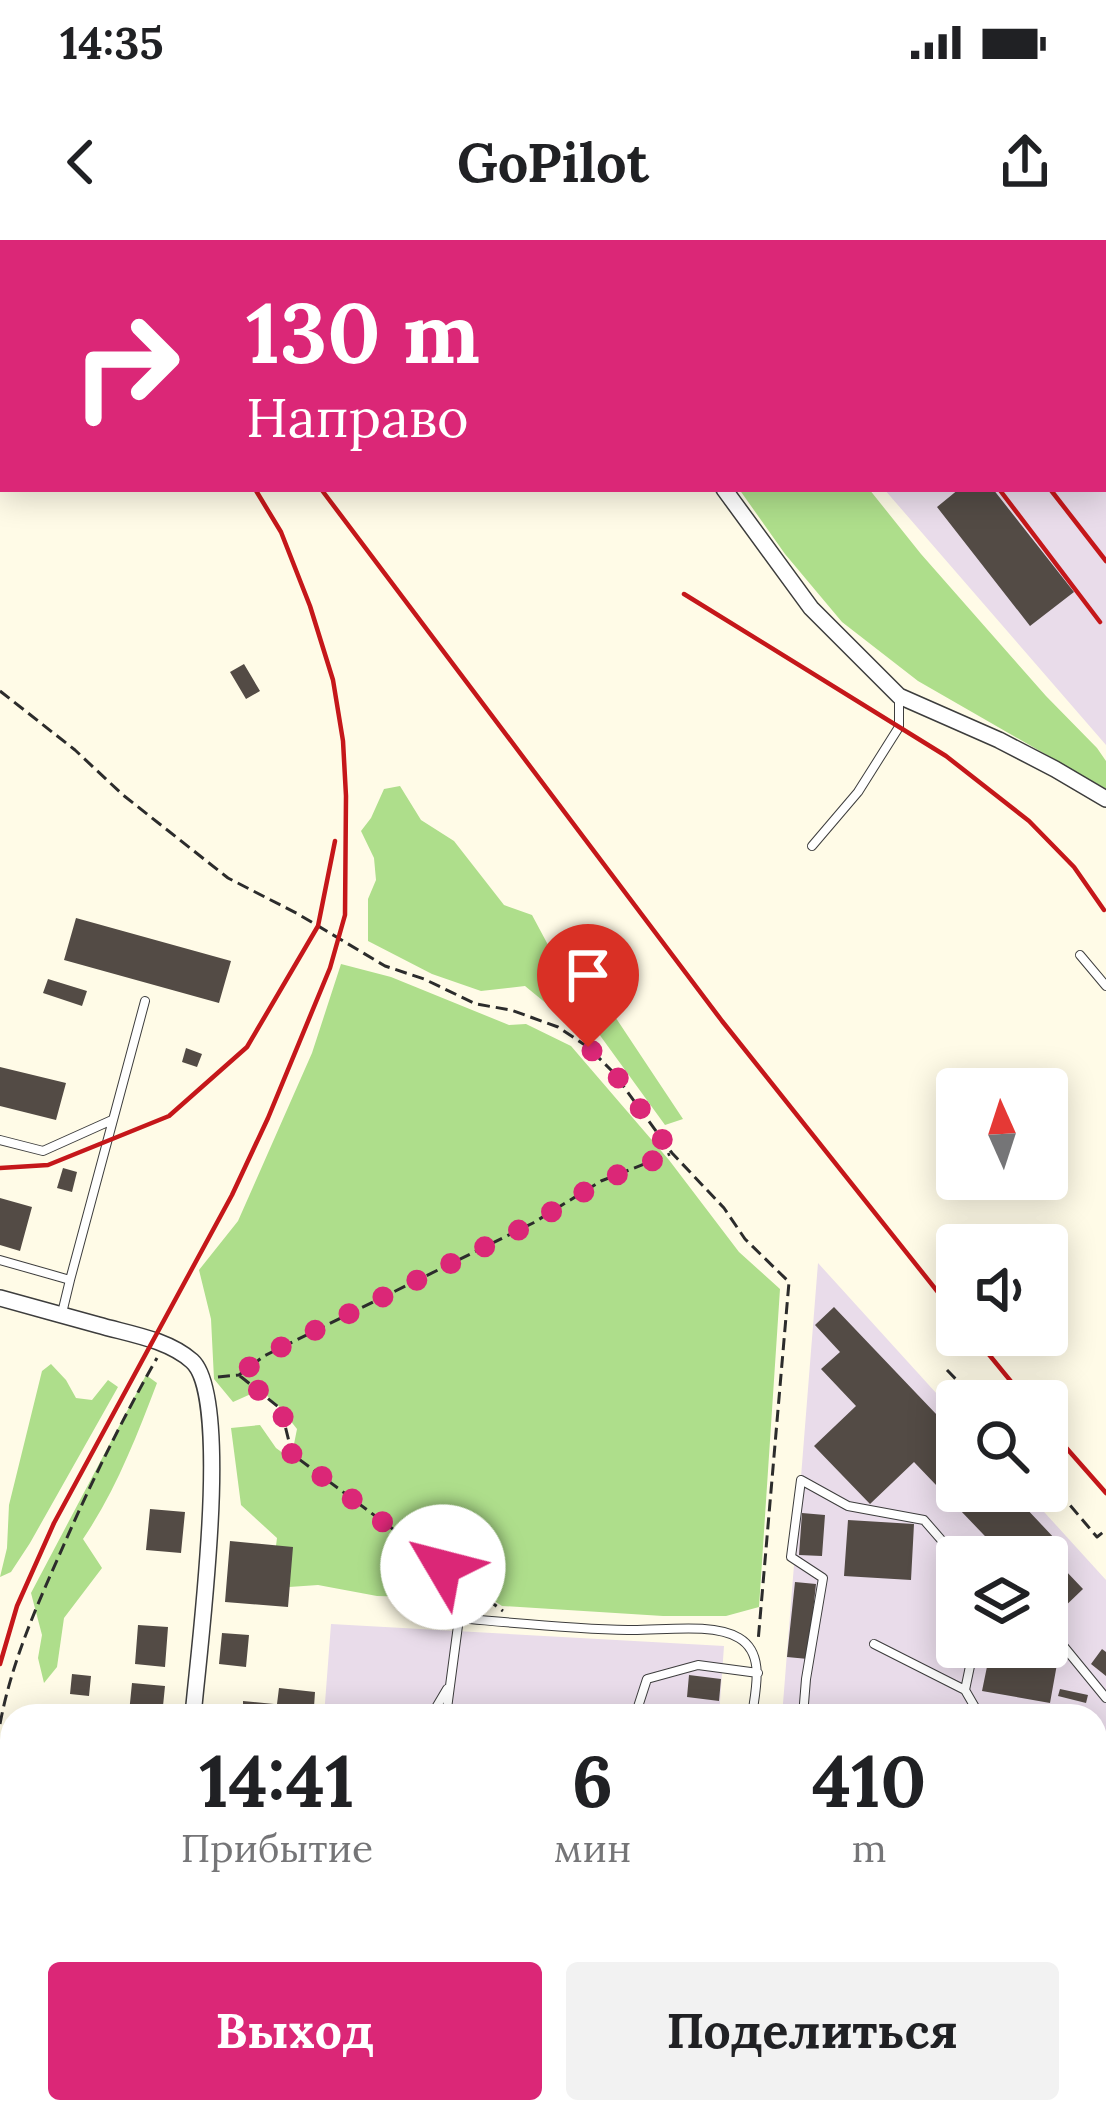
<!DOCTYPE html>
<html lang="ru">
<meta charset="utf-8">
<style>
:root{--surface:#fff;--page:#f2f2f2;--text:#202124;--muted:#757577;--accent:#db2777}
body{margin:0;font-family:Lora,serif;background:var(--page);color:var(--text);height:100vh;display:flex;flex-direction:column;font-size:45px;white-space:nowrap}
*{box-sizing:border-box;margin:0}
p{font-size:39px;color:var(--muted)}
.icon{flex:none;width:66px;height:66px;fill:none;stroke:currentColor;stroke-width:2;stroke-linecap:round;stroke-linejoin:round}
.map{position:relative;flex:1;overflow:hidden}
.side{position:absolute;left:0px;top:1464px;width:1107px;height:420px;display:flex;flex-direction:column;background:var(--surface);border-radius:36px 36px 0 0;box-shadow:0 6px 30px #0003}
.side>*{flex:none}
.banner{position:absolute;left:0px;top:0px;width:1107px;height:252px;box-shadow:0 6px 30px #0003;background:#db2777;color:#fff;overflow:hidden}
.needle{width:78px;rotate:357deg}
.fabs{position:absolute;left:936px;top:828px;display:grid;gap:24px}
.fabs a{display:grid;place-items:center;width:132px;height:132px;border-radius:12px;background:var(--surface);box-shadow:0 6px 30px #0003;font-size:60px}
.pin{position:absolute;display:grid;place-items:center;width:102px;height:102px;color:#fff;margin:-123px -51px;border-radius:50% 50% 50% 0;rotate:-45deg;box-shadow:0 0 12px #0007}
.pin .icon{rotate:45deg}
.me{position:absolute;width:132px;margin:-66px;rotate:307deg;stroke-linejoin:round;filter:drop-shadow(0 0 9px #0008)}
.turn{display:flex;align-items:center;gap:42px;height:252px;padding:0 48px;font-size:54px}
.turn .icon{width:156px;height:156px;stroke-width:2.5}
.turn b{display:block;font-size:84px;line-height:102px}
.eta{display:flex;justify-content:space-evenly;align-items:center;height:204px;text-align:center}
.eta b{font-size:72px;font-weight:700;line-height:84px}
.action{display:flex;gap:24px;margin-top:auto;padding:24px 48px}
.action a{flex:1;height:138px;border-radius:12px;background:var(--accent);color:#fff;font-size:48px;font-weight:700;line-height:138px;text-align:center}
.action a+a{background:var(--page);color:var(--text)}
.status{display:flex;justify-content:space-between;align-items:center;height:84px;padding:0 60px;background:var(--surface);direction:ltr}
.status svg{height:33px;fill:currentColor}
header{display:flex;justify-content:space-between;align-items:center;height:156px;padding:0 48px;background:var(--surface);font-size:54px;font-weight:700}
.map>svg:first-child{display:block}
</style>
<div class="status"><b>14:35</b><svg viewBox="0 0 49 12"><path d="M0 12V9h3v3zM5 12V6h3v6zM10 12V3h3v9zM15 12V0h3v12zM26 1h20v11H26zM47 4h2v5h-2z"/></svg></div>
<header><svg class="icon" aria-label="back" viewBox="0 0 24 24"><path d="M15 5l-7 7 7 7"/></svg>GoPilot<svg class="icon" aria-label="share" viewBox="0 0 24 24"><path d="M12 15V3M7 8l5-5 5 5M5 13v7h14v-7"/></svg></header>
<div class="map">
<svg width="1106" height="1884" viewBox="0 0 1106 1884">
<rect width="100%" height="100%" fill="#fffbe7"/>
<!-- industrial -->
<path fill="#e9dcea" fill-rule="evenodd" d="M819,0h287v505l-222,-256h220v-246h-288z
M818,1023l139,153v75h68l81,89v544h-356l1,-12h344v-396h-313zM957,1317h90v90h-90z
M331,1384l393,22 -5,70h-395z
M26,1872h660l-2,12h-655z"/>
<!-- forest -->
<path fill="#aede8b" d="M739,249h130l52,65 125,142 51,52 9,13v28l-188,-108 -76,-59 -57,-68z
M400,546l21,34 33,21 50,64 28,10 30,56 34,17 87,131 -18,6 -74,-102 -38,-14 -28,-23 -44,5 -49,-17 -64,-33v-42l8,-19 -2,-22 -13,-27 10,-13 13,-29z
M341,724l50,13 118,48 17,-1 45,22 98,114 70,92 41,37 -21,318 -33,9h-63l-161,-10 -35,-23 -13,15 -77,-2 -59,-11 -29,2 -16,-18 4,-31 -36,-33 -10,-77 29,-3 16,23 15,11 6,-30 -19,-24 -18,-15 -27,12 -19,-23 -3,-60 -12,-49 39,-49 74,-168z
M51,1124l15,16 10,18 16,2 16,-20 10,7 -88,156 -19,29 -11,5 7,-29 2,-43 33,-134z
M146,1135l11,8c-21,55 -41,107 -74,156l19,29 -38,50 -7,49 -13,16 -6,-25 4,-23 -11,-42z
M58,1872h102l4,12h-103z"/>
<!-- building -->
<path fill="#534b45" d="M959,249h34l81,103 -44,34 -93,-119z
M244,424l16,27 -14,8 -16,-27z
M76,678l155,43 -12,42 -155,-43z
M48,739l39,12 -5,15 -39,-13z
M186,808l16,6 -5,13 -15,-5z
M0,827l66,16 -10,37 -56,-14z
M63,928l14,4 -5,20 -15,-4z
M0,958l32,9 -12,44 -20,-6z
M834,1067l123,129v55h53l46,49 -10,10 37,39 -25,24 -11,-12v-44h-42l-91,-95 -44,42 -56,-58 42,-40 -35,-37 19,-17 -25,-27z
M150,1269l35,3 -4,41 -35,-3z
M802,1273l23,2 -3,41 -23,-1z
M848,1280l66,4 -3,56 -67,-4z
M230,1301l63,6 -5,60 -63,-5z
M795,1342l21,2 -8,75 -21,-2z
M138,1385l30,2 -3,40 -30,-3z
M222,1393l27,2 -3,32 -27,-3z
M1102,1409l4,3v24l-15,-12z
M990,1412l67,12 -7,39 -68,-12z
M72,1434l19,2 -2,20 -19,-2z
M689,1435l32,4 -2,22 -32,-4z
M132,1443l33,3 -3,30 -33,-3z
M279,1448l36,4 -1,15 -37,-3z
M1060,1449l28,6 -2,8 -28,-7z
M243,1461l31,3 -1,12h-52l1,-11 21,2z
M1095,1525l11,2v73l-11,-2z
M517,1872h34v3l10,1v-3h5l-1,11h-45l-4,-1z"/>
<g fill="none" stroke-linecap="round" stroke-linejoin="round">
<!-- lane casing -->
<g stroke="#3d3d3d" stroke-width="10">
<path id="lane" d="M812,606l46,-54 41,-65v-30
M1080,715l26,31
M0,900l43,11 69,-31
M0,1020l70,20 75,-279
M62,1073l8,-33
M1056,1397l50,61
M874,1404l91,46 15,26
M965,1450l9,-43
M431,1476l16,-27
M446,1476l13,-98c56,5 113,11 169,12 31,1 85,-8 111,8 27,16 16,53 13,78
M635,1476l12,-37 51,-14 60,8
M803,1476l3,-37 17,-101 -32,-21 10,-77 47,26 76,14 33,38
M1095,1514l11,2
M1095,1664l11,2
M1095,1731l11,2
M1095,1844l11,-100
M774,1872l11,12
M458,1884v-5
M706,1884l1,-12
M948,1884l2,-12
M1091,1884l1,-12"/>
</g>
<!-- street casing -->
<g stroke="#3d3d3d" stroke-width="18">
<path id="street" d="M667,3l3,-3
M724,249l87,119 88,88 100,44 56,29 51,30
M0,1058c33,9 65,18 98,27 31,9 69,14 94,36 41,37 6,294 1,355"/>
</g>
<!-- path -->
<path stroke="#2c2c2c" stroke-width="3" stroke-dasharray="12 6" stroke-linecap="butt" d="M0,451l75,59 48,45 105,83 70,36 87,52 39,13 52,25 35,6 47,17 30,20 25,25 59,81 52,55 21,31 44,43 -31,360
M947,1130l30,31
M240,1136l41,33 11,45 211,157
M218,1137l21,-2 25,-19 269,-133 68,-42 69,-27
M1047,1238l50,59 9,-7
M0,1484c11,-59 34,-112 58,-166 30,-69 62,-135 99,-200"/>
<!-- lane -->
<use href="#lane" stroke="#fff" stroke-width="8"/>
<!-- street -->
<use href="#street" stroke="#fff" stroke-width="15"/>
<!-- rail -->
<path stroke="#c5171a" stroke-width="4.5" d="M119,0l2,3
M837,0l2,3
M860,0l2,3
M0,54l3,4
M321,249l401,532 235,295
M999,249l101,133
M1050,249l56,72
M684,354l262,162 83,65 45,46 30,43
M0,928l48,-3 121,-49 78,-69 71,-121 17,-85
M973,1095l54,66
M1047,1186l59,67
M0,1424l17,-58 37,-83 178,-328 36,-77 62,-150 15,-53 1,-119 -3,-55 -10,-61 -23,-74 -29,-74 -26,-43"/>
</g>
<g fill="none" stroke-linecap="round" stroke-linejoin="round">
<!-- route -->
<path stroke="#db2777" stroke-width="21" stroke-dasharray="0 37.8" d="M443,1327l-151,-113 -11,-46 -42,-33 24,-19 270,-133 69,-42 70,-28 -58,-81 -26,-25"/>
</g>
</svg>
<div class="fabs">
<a><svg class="needle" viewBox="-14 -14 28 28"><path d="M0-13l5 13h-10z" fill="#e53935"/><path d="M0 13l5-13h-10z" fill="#757577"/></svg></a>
<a><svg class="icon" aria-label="sound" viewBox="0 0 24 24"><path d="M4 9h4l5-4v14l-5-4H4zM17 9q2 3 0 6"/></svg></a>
<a><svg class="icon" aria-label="search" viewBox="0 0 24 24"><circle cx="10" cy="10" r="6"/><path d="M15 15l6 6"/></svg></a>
<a><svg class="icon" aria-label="layers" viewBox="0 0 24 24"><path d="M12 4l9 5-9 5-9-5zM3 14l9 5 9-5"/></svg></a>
</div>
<div class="pin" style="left:588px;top:807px;background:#d93025"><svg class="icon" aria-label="arrive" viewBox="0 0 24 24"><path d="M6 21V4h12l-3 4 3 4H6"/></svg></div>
<svg class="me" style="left:443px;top:1327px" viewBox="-20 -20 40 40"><circle r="19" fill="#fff"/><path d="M0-13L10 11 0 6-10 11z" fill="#db2777"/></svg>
<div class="banner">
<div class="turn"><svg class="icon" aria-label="right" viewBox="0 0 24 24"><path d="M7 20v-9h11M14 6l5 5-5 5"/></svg><div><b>130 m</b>Направо</div></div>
</div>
<section class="side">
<div class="eta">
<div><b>14:41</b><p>Прибытие</p></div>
<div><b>6</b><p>мин</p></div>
<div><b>410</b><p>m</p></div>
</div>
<div class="action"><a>Выход</a><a>Поделиться</a></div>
</section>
</div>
